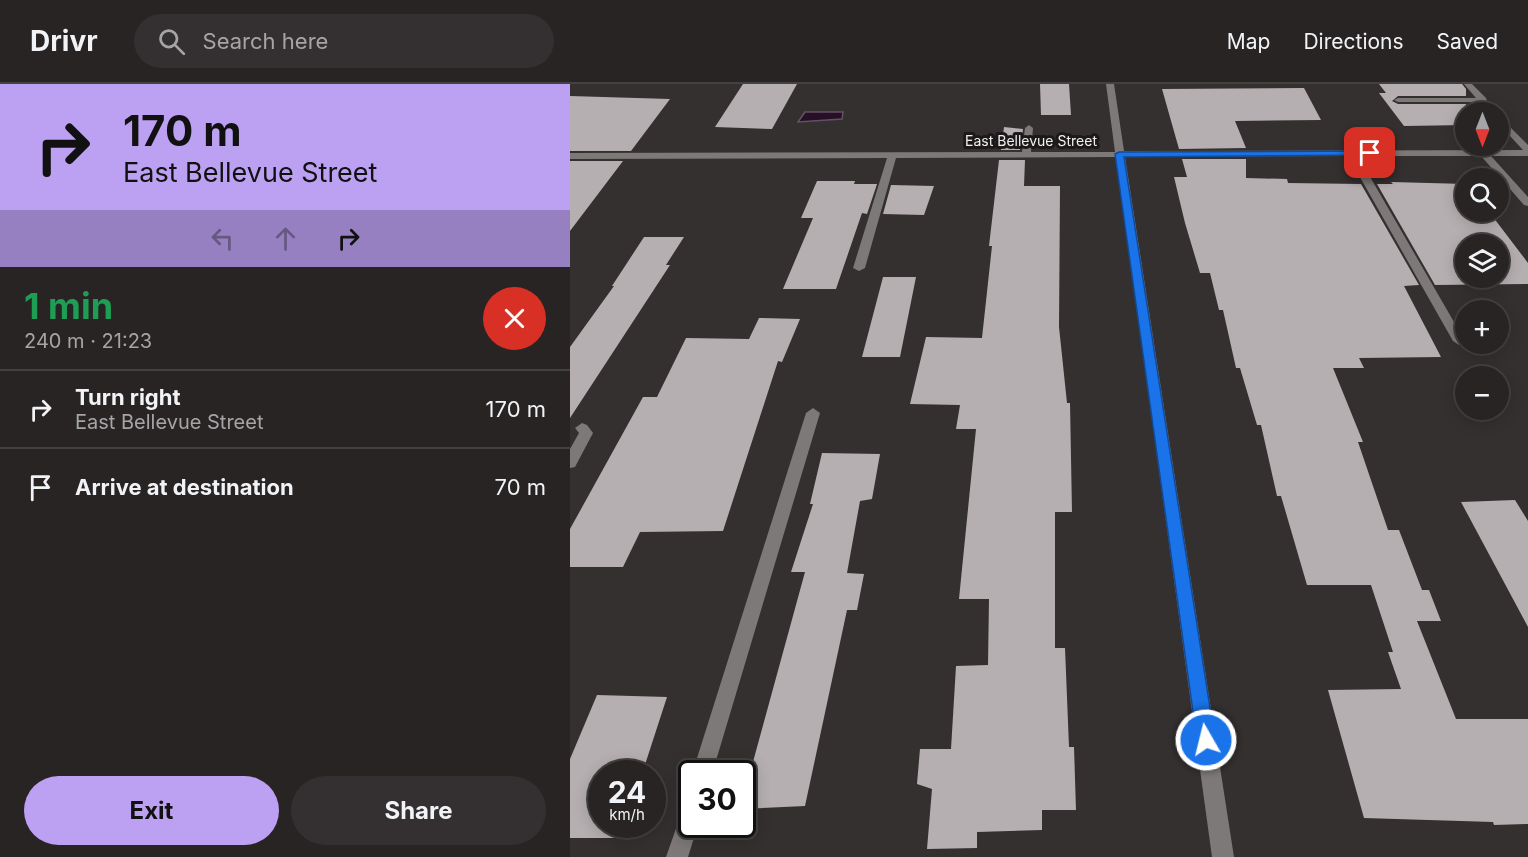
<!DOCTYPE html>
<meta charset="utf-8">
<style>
:root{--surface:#282424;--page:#343031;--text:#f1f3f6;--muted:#a5a4a6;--line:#444141;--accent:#bca0f2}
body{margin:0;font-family:Inter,sans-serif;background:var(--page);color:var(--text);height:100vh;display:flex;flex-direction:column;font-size:22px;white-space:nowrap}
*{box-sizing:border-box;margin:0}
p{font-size:20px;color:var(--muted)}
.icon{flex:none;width:33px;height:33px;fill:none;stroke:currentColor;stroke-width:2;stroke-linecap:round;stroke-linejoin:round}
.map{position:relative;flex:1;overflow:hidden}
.sheet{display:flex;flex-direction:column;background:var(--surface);width:570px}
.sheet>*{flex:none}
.hud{background:#bca0f2;color:#111;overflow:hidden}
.needle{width:39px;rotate:180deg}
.fabs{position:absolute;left:885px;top:18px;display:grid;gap:12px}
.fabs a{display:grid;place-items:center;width:54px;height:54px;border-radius:50%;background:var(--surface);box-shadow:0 3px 15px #0003,0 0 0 2px var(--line);font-size:30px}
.speed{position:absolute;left:18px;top:676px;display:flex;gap:12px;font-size:30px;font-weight:700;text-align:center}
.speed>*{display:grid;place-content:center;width:78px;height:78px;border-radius:50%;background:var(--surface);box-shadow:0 3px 15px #0003,0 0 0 2px var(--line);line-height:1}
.speed small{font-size:15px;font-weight:400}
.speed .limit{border:3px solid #111;border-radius:9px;background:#fff;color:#111}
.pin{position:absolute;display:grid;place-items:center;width:51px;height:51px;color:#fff;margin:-26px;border-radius:12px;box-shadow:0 3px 9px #0006}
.me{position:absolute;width:66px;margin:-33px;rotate:352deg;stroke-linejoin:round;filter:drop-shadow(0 0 4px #0008)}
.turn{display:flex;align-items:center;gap:21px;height:126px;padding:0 24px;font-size:27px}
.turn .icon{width:78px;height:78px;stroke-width:2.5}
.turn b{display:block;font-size:42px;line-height:51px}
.lanes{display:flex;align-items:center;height:57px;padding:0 24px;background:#0003;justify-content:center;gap:30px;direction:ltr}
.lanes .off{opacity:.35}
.round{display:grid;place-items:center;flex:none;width:63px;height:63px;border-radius:32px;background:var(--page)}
.summary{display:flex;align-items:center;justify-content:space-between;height:102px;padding:0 24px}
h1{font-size:36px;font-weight:700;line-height:45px;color:#1e9e55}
.cta{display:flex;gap:12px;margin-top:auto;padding:12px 24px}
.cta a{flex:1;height:69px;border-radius:36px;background:var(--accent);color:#111;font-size:24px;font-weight:700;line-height:69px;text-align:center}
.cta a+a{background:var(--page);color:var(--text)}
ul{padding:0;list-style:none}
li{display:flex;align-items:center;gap:18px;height:78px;padding:0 24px;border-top:2px solid var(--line)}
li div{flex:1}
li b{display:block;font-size:22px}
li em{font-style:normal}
header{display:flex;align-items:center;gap:36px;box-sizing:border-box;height:84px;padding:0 30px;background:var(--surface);border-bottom:2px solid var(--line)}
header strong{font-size:28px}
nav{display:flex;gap:33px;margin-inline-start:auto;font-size:21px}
.search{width:420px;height:54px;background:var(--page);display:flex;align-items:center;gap:15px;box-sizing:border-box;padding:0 21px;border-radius:33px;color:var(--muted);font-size:22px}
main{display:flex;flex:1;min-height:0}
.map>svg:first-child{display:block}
</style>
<header>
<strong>Drivr</strong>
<div class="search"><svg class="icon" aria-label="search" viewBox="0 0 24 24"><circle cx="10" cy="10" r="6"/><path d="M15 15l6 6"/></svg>Search here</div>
<nav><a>Map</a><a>Directions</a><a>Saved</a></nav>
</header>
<main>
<section class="sheet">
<div class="hud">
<div class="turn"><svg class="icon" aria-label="right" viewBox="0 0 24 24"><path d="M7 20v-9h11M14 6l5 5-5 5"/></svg><div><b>170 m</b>East Bellevue Street</div></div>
<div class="lanes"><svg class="icon off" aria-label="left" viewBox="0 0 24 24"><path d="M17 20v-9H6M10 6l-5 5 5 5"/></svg><svg class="icon off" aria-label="ahead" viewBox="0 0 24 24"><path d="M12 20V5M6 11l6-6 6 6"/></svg><svg class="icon" aria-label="right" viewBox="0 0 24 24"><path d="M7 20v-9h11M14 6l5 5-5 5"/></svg></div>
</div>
<div class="summary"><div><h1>1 min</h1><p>240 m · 21:23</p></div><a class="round" style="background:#d93025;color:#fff"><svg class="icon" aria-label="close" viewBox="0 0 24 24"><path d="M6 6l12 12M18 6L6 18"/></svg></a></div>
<ul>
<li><svg class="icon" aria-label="right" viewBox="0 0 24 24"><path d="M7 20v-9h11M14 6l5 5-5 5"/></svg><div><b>Turn right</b><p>East Bellevue Street</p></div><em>170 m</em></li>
<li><svg class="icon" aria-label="arrive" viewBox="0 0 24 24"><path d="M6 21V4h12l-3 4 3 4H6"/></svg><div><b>Arrive at destination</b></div><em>70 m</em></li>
</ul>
<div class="cta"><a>Exit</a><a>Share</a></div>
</section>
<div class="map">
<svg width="958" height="773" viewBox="0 0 958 773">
<rect width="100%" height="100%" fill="#353030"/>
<!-- water -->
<path fill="#260f27" stroke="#635263" stroke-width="1.5" d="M235,28h38l-1,7 -44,3z"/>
<!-- building -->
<path fill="#b5afb1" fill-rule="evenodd" d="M173,0h54l-25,45 -57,-2z
M470,0h29l2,31h-30z
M809,0h83l4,5v7h-68l-6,5 6,3h68v21l-62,1 -25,-33h7z
M734,4l17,32 -86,1 11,27 -67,1 -17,-60z
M0,12l100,3 -39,52h-61z
M434,43l19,2 -3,21h-19z
M612,75h64v19l41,1 1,4 73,1 58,101 -15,1 37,71 -82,1 5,10h-31l30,74h-5l30,88h11l23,60h7l12,31h-24l39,98h72v105l-34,1 -1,-3 -129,-4 -36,-128 73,-1 -13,-37h5l-22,-67h-64l-26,-89h-4l-16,-71h-4l-17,-57h-4l-13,-58h-4l-9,-37h-10l-15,-50 -11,-46h13z
M429,76h26l-1,26h36l-1,141 8,76h3l2,109h-17v136h10l4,99h5l2,63h-34v20l-65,2v16l-50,1 5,-60 -15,-5 3,-35h31l5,-83 32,-1 1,-66h-30l17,-170h-20l4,-24 -50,-1 16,-67 56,1 10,-92h-3z
M0,77h53l-53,70z
M247,97h38l-1,3h23l-10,30 -5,-1 -26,76h-53l30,-71h-12z
M821,98l75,2v30l24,-1 38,50v21l-93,1 -58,-101h16zM896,160h32v34h-32z
M321,101l43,1 -10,29 -41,-1z
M74,153h40l-18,28h4l-100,153v-71l44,-61h-2z
M313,193h33l-16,80h-38z
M189,234l41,1 -18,43 -4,-1 -55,170 -83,1 -17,35h-53v-38l73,-132h14l29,-59 63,1z
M252,369l58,1 -8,45 -12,2 -13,72 17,1 -7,36h-10l-42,196 -63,3v-7l63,-230h-14l22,-68h-3z
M945,416l13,21v106l-67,-125z
M27,611l70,2 -25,77h-40v51h24l-4,13h-52v-79z"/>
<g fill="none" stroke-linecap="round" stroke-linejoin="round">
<!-- minor -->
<path fill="#7c7978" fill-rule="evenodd" d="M536,0h8l10,67 399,-1 -25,-27v-8l30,30v11h-37l37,41v9l-4,-1 -43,-49h-123l107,185 -6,4 -6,-4 -105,-185 -223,1 109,700h-22l-96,-700 -220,1 -31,110 -6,3 -6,-3 34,-110 -317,1v-6l452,-1 3,-24 4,-3 4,3 -2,24h84z
M894,0h8l14,14 3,8h-6l-3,-4h-82l-4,-2 4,-2h78z
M243,324l7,5 -108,361h-20l114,-361z
M12,339l5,2 6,8 -18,34 -5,1v-19l9,-16 -4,-5z
M122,716v25h6l-10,32h-22l19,-54z"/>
</g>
<!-- route -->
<path fill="#1a73e8" stroke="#114b97" stroke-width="1.5" d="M800,67l4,2 -1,2 -249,2 91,583 -3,6 -6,2 -7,-2 -2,-6 -82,-586 4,-2z"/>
<g text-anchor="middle" stroke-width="6" stroke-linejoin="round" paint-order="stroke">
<!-- far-street labels -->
<g font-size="14" fill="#f2efef" stroke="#1b1919">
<text x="461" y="62">East Bellevue Street</text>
</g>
</g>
</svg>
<div class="fabs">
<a><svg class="needle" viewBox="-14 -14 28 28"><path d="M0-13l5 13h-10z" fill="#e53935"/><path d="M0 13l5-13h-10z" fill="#a5a4a6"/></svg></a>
<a><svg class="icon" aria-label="search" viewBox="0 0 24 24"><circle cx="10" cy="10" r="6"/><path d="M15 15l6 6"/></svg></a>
<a><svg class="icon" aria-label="layers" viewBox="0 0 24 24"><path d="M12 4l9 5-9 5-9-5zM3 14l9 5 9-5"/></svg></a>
<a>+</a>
<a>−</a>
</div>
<div class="speed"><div>24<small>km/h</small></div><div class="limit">30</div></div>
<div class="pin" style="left:800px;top:69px;background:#d93025"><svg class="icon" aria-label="arrive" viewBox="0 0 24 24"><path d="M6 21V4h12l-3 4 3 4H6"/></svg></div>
<svg class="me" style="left:636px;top:656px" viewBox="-20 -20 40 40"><circle r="17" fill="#1a73e8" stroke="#fff" stroke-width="3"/><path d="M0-11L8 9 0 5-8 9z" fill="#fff"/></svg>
</div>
</main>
